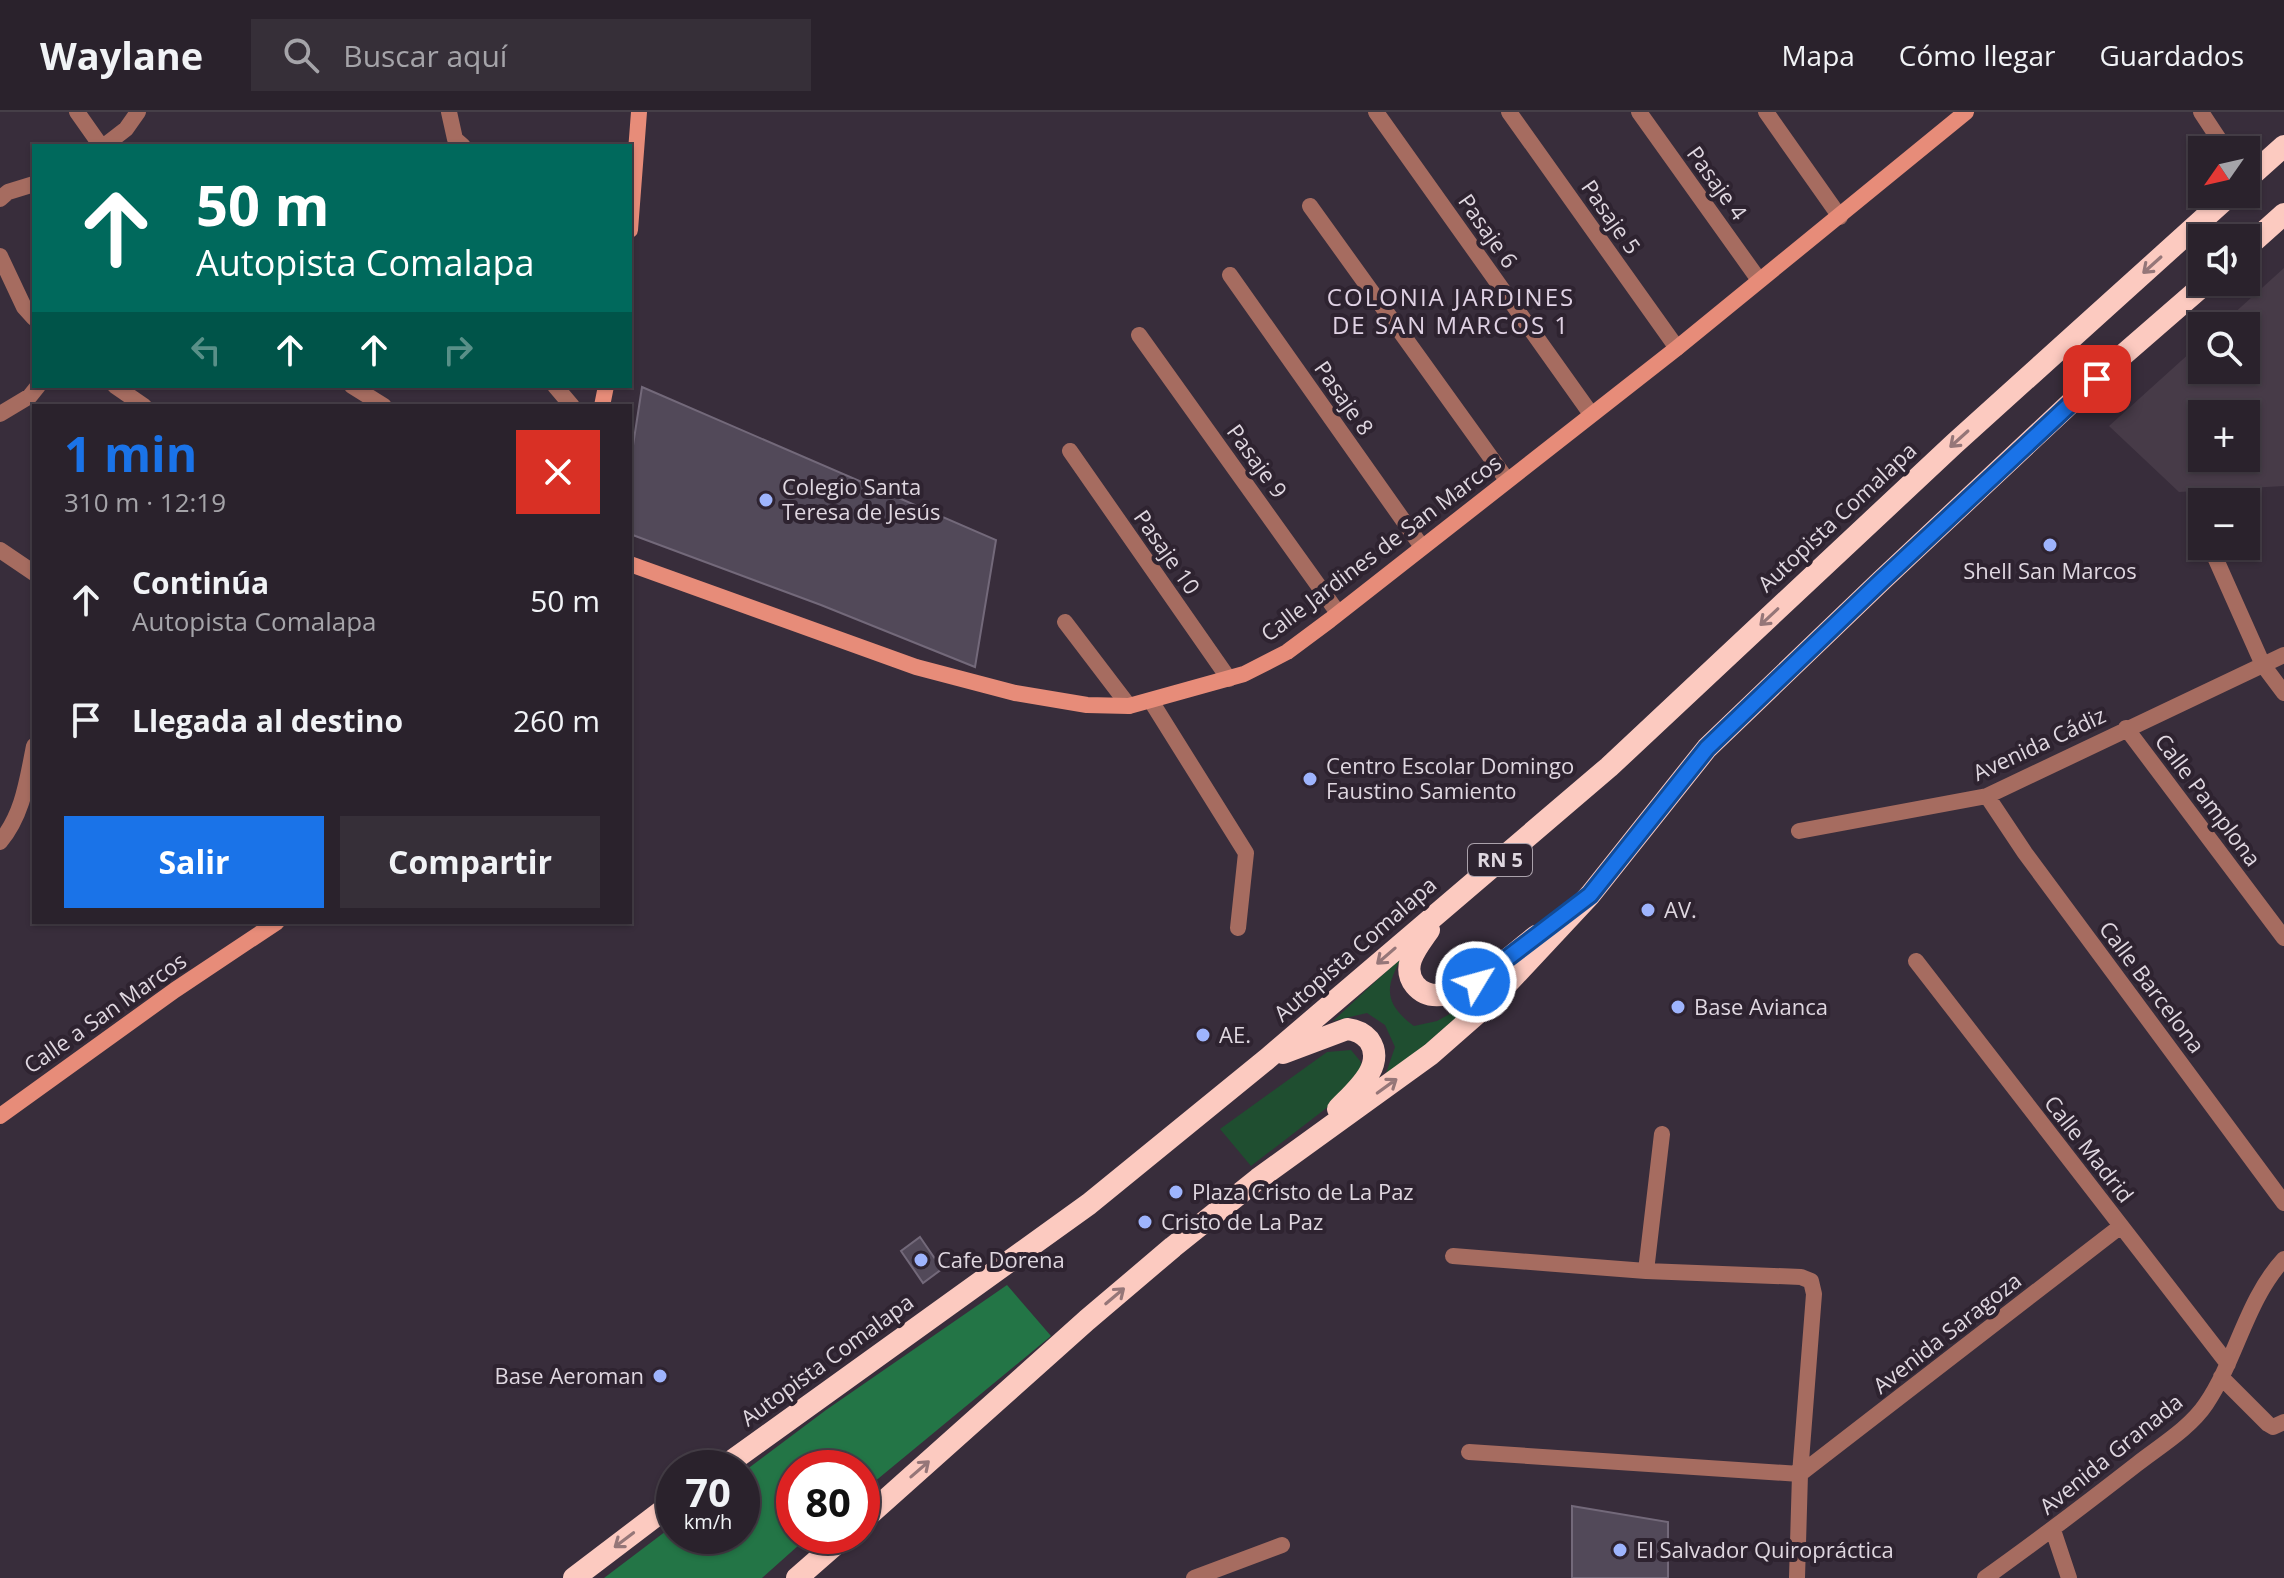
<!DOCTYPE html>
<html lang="es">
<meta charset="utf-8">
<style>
:root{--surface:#2a222c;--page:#362f38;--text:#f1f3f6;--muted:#a5a4a9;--line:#463f48;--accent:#1a73e8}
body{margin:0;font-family:"Open Sans",sans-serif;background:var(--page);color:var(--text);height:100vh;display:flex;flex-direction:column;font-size:30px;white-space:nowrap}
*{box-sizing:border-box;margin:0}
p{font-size:26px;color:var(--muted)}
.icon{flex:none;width:44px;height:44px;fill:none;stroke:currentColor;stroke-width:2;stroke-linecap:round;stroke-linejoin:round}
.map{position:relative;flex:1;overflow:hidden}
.side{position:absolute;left:32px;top:292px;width:600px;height:520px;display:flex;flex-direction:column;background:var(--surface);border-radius:0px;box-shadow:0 2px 6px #0004,0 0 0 2px var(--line)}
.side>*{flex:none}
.banner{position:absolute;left:32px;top:32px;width:600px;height:244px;border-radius:0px;box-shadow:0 2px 6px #0004,0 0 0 2px var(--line);background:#00695c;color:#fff;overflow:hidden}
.needle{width:52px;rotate:236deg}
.fabs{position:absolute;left:2188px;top:24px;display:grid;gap:16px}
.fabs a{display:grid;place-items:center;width:72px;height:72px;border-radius:0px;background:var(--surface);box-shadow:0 2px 6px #0004,0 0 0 2px var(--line);font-size:40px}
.speed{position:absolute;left:656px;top:1338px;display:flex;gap:16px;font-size:40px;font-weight:700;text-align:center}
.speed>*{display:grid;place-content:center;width:104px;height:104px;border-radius:50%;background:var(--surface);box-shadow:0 2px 6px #0004,0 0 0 2px var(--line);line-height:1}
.speed small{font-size:20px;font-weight:400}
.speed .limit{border:12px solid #d22;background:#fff;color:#111}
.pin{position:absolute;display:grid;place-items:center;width:68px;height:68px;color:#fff;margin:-34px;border-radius:16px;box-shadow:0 4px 12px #0006}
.me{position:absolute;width:88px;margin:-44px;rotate:53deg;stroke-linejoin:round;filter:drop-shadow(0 0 6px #0008)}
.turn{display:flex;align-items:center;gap:28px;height:168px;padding:0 32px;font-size:36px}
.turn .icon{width:104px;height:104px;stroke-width:2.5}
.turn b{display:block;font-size:56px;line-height:68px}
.lanes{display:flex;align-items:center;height:76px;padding:0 32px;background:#0003;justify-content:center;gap:40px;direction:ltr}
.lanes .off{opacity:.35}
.round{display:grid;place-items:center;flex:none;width:84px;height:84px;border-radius:0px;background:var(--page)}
.overview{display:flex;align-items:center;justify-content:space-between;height:136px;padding:0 32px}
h1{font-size:48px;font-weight:700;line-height:60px;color:var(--accent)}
.primary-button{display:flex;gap:16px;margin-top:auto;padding:16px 32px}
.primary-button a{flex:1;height:92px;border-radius:0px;background:var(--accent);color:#fff;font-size:32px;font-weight:700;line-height:92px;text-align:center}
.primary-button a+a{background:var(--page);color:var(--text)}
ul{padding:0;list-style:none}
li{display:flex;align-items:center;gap:24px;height:120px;padding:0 32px}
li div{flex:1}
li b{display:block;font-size:30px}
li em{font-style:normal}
header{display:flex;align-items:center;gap:48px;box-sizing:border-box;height:112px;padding:0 40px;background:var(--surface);border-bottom:2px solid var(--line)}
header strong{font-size:38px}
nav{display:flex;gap:44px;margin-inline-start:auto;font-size:28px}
.search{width:560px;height:72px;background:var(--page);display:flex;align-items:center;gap:20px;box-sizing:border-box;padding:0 28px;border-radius:0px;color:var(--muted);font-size:30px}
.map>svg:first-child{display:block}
</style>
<header>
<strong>Waylane</strong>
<div class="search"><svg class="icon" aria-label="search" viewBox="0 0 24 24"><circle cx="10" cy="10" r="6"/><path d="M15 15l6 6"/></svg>Buscar aquí</div>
<nav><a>Mapa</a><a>Cómo llegar</a><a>Guardados</a></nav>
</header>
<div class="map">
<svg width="2284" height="1466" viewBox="0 0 2284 1466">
<rect width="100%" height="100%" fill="#382d3b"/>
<!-- commercial -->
<path fill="#473b48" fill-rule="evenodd" d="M2284,156v218l-105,6 -70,-66 93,-84v28h44v-44h-26zM2202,302h44v44h-44z"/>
<!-- green -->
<path fill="#1f4e30" d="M1403,844c-19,31 -19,48 11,70l23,-5 40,-22 -94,83 12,-35 -10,-22 -18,-12 -34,8z
M1351,938l10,12 -1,12 -27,29 -82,63 -31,-37 107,-77z"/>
<!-- forest -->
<path fill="#237546" d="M1007,1173l44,51 -189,156v-24h-68v68h15l-47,42h-158l70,-53v11h68v-63l84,-63z"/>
<!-- building -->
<path fill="#524959" stroke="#73697a" stroke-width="2" d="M642,275l354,153 -21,127 -154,-62 -191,-71v-69z
M920,1125l22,32 -19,14 -22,-32z
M1572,1394l96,16v56h-96z"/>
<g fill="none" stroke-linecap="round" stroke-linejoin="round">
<!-- minor -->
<path stroke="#a66c60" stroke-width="16" d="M77,0l24,34
M449,0l6,27 8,7
M1376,0l215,302
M1509,0l168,236
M1639,0l120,168
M1766,0l74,105
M2201,0l25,38
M104,34l22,-17 12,-17
M0,87l8,-7 26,-8
M1310,94l197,274
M0,144l24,51 10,11
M1230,163l192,272
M1139,223l199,278
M115,274l29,20
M352,274l32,20
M555,274l17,20
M0,302l30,-18 8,-10
M1070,339l159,228
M2200,412l2,4
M2210,434l53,119 21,28
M0,438l34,23
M1065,510l64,84
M1151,589l95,152 -8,75
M2126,616l158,210
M1987,684l38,57 259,350
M1799,719l188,-35 297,-141
M0,730c23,-28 27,-61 34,-96
M1916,849l312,403
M1453,1144l193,15 155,6 10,4 3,13 -14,180 -3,104
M1646,1159l16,-137
M2221,1265l47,47 5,3 11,-5
M1469,1340l331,22 321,-248
M2053,1418l16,48
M1194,1466l88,-33
M1985,1466c52,-37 102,-75 152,-114 23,-18 53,-36 69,-60 31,-46 40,-104 78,-145"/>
<!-- secondary -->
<path stroke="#e78c79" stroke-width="16" d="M630,118l9,-118
M602,294l4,-20
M630,452l286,103 99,26 72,12 42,1 115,-32 43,-22 43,-32 347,-272 289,-236
M0,1004l175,-126 102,-68"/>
<!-- trunk -->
<path stroke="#fccac0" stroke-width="22" d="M2246,68l38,-34
M2246,136l38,-34
M1429,818c-11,16 -29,36 -14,55 29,35 97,-30 121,-49
M1283,941l64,-24c9,1 16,4 22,11 18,26 -15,52 -31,69
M722,1356l367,-264 178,-145 342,-292 345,-323 277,-250
M862,1409l225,-201 86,-73 85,-68 173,-125 57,-50 102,-109 117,-147 175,-168 226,-212 99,-86
M574,1466l100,-76
M797,1466l48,-42"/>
</g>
<!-- one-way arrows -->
<defs><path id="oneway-shaft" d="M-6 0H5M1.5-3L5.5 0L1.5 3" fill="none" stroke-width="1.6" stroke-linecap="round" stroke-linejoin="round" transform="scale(2)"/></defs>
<g stroke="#957678">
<use href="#oneway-shaft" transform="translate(2152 153) rotate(138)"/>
<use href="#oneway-shaft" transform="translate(1959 327) rotate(138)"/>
<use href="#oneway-shaft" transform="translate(1769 505) rotate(137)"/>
<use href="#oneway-shaft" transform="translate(1386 844) rotate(139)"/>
<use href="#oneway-shaft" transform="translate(1387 974) rotate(-36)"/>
<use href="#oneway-shaft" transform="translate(1115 1184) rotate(-40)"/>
<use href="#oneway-shaft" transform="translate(920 1357) rotate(-41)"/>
<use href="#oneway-shaft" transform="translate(624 1428) rotate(143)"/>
</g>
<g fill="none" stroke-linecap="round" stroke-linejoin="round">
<!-- route casing -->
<g stroke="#114b97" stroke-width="20">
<path id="route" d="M1476,870l114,-87 117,-147 175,-168 215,-201"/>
</g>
<!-- route -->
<use href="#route" stroke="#1a73e8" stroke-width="14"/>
</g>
<!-- markers -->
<g fill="#9eb4fd" stroke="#2e2330" stroke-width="3">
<circle cx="766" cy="388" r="8"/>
<circle cx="2050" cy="433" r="8"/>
<circle cx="1310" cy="667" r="8"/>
<circle cx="1648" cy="798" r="8"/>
<circle cx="1678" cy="895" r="8"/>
<circle cx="1203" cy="923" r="8"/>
<circle cx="1176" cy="1080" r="8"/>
<circle cx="1145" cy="1110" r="8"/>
<circle cx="921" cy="1148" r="8"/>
<circle cx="660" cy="1264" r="8"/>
<circle cx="1620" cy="1438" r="8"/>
</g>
<g text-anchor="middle" stroke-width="8" stroke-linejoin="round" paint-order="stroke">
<!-- shield labels -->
<rect fill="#2e2330" stroke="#aaa1ab" stroke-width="2" x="1468" y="732" width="64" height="32" rx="6"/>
<g font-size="20" font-weight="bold" fill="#dfd7e0">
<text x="1500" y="755">RN 5</text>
</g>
<!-- street labels -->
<g font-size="22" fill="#dfd7e0" stroke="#2e2330">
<text transform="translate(1717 71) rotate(54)" y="8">Pasaje 4</text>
<text transform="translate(1611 105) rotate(55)" y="8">Pasaje 5</text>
<text transform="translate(1488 119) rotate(55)" y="8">Pasaje 6</text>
<text transform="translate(1344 286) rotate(55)" y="8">Pasaje 8</text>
<text transform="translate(1257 349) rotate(54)" y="8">Pasaje 9</text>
<text transform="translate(1837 405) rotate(-43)" y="8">Autopista Comalapa</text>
<text transform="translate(1381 436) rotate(-37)" y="8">Calle Jardines de San Marcos</text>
<text transform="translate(1167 440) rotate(55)" y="8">Pasaje 10</text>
<text transform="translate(2039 632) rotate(-25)" y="8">Avenida Cádiz</text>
<text transform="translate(2208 688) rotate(53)" y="8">Calle Pamplona</text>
<text transform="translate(1355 837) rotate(-41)" y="8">Autopista Comalapa</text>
<text transform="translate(2152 875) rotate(53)" y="8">Calle Barcelona</text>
<text transform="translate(105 901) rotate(-35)" y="8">Calle a San Marcos</text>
<text transform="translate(2089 1037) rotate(52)" y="8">Calle Madrid</text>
<text transform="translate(1947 1221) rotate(-38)" y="8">Avenida Saragoza</text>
<text transform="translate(827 1248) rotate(-36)" y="8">Autopista Comalapa</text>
<text transform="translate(2111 1342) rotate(-39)" y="8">Avenida Granada</text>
</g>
<!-- poi labels -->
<g font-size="22" fill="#dfd7e0" stroke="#2e2330" text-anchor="start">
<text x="782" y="383">Colegio Santa<tspan x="782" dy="25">Teresa de Jesús</tspan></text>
<text x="2050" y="467" text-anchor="middle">Shell San Marcos</text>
<text x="1326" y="662">Centro Escolar Domingo<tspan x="1326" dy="25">Faustino Samiento</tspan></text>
<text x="1664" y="806">AV.</text>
<text x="1694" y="903">Base Avianca</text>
<text x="1219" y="931">AE.</text>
<text x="1192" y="1088">Plaza Cristo de La Paz</text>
<text x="1161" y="1118">Cristo de La Paz</text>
<text x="937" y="1156">Cafe Dorena</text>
<text x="644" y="1272" text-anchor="end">Base Aeroman</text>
<text x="1636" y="1446">El Salvador Quiropráctica</text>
</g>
<!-- neighbourhood labels -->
<g font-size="24" letter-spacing="2" fill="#e0d2e4" stroke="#2e2330">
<text x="1451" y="194">COLONIA JARDINES<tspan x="1451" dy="28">DE SAN MARCOS 1</tspan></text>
</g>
</g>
</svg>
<div class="fabs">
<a><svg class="needle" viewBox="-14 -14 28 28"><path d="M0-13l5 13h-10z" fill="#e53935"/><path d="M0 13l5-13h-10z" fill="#a5a4a9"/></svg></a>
<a><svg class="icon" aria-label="sound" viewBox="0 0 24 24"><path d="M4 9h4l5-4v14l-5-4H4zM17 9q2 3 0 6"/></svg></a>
<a><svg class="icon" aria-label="search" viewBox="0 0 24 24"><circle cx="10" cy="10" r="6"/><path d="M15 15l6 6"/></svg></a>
<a>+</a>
<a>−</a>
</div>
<div class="speed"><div>70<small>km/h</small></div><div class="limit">80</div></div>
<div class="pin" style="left:2097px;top:267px;background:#d93025"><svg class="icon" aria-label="arrive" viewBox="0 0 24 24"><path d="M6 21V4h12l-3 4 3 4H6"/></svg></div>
<svg class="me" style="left:1476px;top:870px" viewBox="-20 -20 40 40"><circle r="17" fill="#1a73e8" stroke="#fff" stroke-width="3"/><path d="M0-11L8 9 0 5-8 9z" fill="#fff"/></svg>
<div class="banner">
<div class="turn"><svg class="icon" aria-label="ahead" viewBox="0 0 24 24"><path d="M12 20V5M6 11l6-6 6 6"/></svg><div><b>50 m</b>Autopista Comalapa</div></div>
<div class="lanes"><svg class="icon off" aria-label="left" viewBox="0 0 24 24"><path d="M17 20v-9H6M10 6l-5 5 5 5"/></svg><svg class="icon" aria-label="ahead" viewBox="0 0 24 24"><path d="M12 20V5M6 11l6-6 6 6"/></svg><svg class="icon" aria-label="ahead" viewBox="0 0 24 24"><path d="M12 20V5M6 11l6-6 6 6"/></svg><svg class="icon off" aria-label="right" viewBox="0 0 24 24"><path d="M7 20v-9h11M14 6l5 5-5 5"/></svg></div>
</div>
<section class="side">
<div class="overview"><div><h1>1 min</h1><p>310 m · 12:19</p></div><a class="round" style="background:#d93025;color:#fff"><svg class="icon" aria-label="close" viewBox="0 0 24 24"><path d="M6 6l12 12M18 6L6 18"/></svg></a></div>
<ul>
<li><svg class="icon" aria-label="ahead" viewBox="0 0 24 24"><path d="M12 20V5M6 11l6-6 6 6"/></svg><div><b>Continúa</b><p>Autopista Comalapa</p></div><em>50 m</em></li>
<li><svg class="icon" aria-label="arrive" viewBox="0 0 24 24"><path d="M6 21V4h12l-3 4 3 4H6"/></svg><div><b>Llegada al destino</b></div><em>260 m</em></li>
</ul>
<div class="primary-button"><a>Salir</a><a>Compartir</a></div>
</section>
</div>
